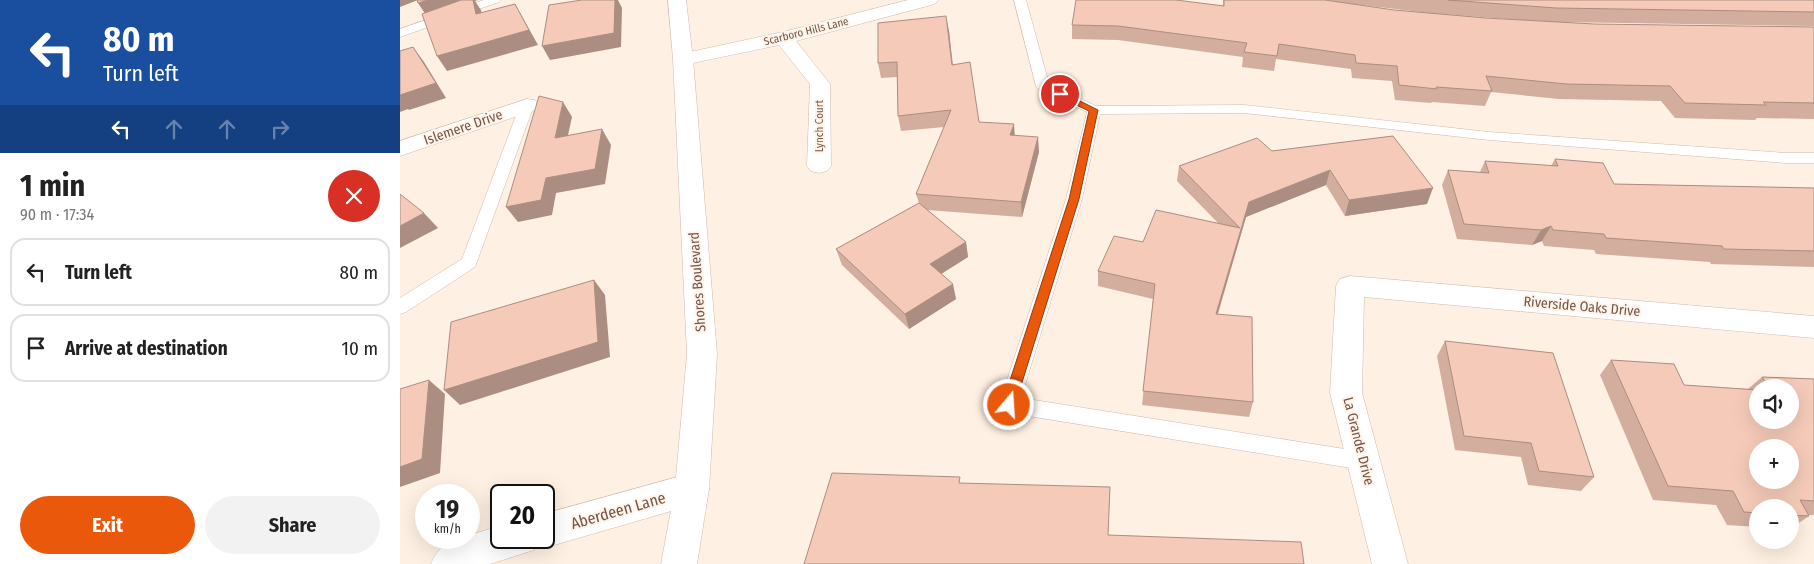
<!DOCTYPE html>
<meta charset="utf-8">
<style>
:root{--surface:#fff;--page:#f2f2f2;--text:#222;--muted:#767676;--line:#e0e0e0;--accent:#ea580c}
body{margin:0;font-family:"Fira Sans Condensed",sans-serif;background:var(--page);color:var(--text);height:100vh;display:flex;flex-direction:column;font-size:19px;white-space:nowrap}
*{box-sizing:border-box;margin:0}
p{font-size:16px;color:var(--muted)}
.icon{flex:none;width:28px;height:28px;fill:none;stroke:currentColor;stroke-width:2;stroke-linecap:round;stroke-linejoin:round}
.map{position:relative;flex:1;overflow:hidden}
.side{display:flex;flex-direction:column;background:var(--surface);width:400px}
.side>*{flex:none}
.guide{background:#1a4fa0;color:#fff;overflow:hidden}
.controls{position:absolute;left:1349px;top:379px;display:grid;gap:10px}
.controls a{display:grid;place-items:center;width:50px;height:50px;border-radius:50%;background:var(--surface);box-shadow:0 5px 20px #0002;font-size:25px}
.speed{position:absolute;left:15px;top:484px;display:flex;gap:10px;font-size:25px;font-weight:700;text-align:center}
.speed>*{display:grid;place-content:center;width:65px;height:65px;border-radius:50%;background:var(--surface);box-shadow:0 5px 20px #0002;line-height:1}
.speed small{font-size:12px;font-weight:400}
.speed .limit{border:2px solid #111;border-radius:8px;background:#fff;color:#111}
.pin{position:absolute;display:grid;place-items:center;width:42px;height:42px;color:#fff;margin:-21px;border:2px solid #fff;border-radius:50%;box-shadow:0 1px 5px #0007}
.me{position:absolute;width:55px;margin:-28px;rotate:18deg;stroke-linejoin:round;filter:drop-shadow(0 0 4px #0008)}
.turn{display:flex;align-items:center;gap:18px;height:105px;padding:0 20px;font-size:22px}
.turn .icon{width:65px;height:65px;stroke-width:2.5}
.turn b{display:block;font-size:35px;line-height:42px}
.lanes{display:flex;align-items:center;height:48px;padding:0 20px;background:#0003;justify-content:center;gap:25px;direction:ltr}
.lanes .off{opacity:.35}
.round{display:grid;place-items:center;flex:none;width:52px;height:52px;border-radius:26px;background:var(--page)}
.headline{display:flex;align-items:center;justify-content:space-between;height:85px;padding:0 20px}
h1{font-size:30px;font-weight:700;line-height:38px}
.cta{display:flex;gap:10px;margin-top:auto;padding:10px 20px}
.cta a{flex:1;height:58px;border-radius:30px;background:var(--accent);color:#fff;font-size:20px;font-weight:700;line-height:58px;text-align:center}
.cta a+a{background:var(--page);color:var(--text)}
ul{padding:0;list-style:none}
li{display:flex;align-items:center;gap:15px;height:68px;margin:0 10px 8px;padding:0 10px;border:2px solid var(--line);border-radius:15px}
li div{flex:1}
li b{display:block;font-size:19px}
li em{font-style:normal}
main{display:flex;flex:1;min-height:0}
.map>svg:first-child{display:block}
</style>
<main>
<section class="side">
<div class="guide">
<div class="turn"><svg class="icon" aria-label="left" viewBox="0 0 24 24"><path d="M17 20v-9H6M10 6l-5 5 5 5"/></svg><div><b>80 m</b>Turn left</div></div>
<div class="lanes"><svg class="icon" aria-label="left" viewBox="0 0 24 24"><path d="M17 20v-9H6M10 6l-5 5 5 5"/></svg><svg class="icon off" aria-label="ahead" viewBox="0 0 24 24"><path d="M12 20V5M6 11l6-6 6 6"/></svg><svg class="icon off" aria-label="ahead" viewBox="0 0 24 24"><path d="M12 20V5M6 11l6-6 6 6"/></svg><svg class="icon off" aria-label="right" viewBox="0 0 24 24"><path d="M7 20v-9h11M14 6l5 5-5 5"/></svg></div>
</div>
<div class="headline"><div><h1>1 min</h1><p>90 m · 17:34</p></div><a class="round" style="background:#d93025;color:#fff"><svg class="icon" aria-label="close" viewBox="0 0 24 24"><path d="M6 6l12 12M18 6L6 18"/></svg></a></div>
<ul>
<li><svg class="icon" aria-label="left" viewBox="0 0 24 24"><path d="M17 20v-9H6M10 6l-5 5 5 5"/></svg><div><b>Turn left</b></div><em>80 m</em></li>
<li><svg class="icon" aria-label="arrive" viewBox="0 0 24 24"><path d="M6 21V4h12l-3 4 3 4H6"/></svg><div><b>Arrive at destination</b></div><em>10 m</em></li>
</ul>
<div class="cta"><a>Exit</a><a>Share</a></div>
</section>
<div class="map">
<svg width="1414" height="564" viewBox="0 0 1414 564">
<rect width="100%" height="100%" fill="#fef0e2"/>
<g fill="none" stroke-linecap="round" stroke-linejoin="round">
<!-- service casing -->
<g stroke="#d2b8ab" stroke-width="1">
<path id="service" d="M84,0h17l-2,2 -99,35v-8z
M614,0h12l23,84 47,22 148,-1 245,27 297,21h28v10h-28l-297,-23 -245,-27 -144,1 -18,85 -61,199 343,54 8,2 3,7 -3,7 -8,2 -355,-57 -7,-2 -3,-6 67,-206 21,-87 -49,-23 -2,-3z
M127,101l7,4 -59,162 -69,45 -6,2v-16l62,-39 58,-154z"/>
</g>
<!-- minor casing -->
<g stroke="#d2b8ab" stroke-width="1">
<path id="minor" d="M508,0h30l-3,4 -139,37 34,43 1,82 -4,5 -8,2 -8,-2 -4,-5 3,-82 -31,-39 -96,20 -7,-2 -3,-4 3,-4 107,-23z
M127,99l8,1 3,5 -3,5 -135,46v-15z
M950,276l464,40v22l-450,-41 -2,96 46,171h-36l-42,-171 6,-107 4,-7z
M292,473l12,5 5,11 -5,11 -12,5 -148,43 -8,-3 -2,5 -44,14h-59c6,-16 19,-26 38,-26v-3l32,-9v12h43v-24z"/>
</g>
<!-- tertiary casing -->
<g stroke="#d2b8ab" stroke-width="1">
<path id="tertiary" d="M268,0h18l7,59 24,295 -8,135 -12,75h-36l14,-75 12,-135 -14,-295z"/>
</g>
<!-- service -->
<use href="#service" fill="#fff" fill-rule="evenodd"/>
<!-- minor -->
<use href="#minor" fill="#fff" fill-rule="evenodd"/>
<!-- tertiary -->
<use href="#tertiary" fill="#fff" fill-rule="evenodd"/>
</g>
<!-- wall -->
<path fill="#d3ae9e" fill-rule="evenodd" d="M823,0h591v26l-254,-4 34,2 220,3v92l-57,-1 -2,2 -80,-2 -14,-17 -102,-2 -68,-7 -6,14 -53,-4 -1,1 -36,-3 -3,-19 -40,-3 -1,-9 -75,-10 -2,12 -32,-4 1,-10 -125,-17 -46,-1v-14l151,-19zM945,3l84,10 -35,-3zM1031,13l103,8 -48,-3z
M549,31l4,34 26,57 36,14 24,16 -17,65 -95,-7 39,32 2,15 -27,17 15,25 -47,30 -67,-64 -6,-16 83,-46 -3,-9 28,-67 -43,4 -3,-15 -1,-39 -16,1 -3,-15z
M993,136l34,68 -82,12 -19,-31 -80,32 -28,97 35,88 -4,15 -107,-12 11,-106 -55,-13v-15l45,-29 75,-19 -41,-42 2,-15 93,-15z
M1155,159l59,25 200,4v79l-103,-3 -1,-2 -114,-8 -2,-4 -50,-4 -2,-5 -10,4 -75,-6 -15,-54 6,-15 32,2 5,-11 66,5z
M1045,341l149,136 -13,14 -53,-6 -7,-28 -66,-7 -18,-94z
M1211,360l73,25 64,4 14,-12 52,2v136h-5v1l-19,13v-21h-32v19l-31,-2 -11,-20 -63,-5 -53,-125zM1358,388h32l-32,32z"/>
<!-- shaded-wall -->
<path fill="#ac8d81" d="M0,0h18l-18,7z
M28,0h50l-3,1 6,9 4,19 -57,-11 -10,-15z
M215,0h3l4,8 -1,39 -71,13 -8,-14z
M115,4l23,41 -91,26 -10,-15z
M546,16l3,15 5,49 -2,-15z
M13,47l11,15 22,36 -37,12 -1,-1 -8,3v-17z
M163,102l9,15 -8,36 -9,-15z
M614,124l1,15 -5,-4z
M202,129l9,16 -6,39 -49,9 -4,22 -34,7 -12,-15 40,-29z
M638,137l1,15 -17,65 -1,-15z
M930,170l-4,15 -80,32 -33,112 3,-15 33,-112z
M1033,188l-6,16 -82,12 4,-16z
M24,213l14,15 -38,20v-22z
M1151,226l-9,15 -10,4 9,-15z
M566,242l2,15 -35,22 -3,-15z
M194,280l11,15 5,62 -150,48 -16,-15z
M553,284l3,15 -47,30 -4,-15z
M29,380l16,14 -5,79 -40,14v-20z"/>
<!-- building -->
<path fill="#f5cab8" stroke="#ac8d81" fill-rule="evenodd" d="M17,0h11l-10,3z
M61,0h12l3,14 39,-10 14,26 -92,26 -15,-42z
M182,0h33l-1,33 -72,13 7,-41z
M676,0h100l48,6v-6h101l69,10 92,8 108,6 220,3v76l-51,-1 3,3 -81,-2 -15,-17 -104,-2 -80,-8 6,15 -56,-4 1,2 -38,-4 -2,-19 -41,-3 -1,-8 -76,-11 -2,12 -33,-4 3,-9 -129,-17 -46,-1z
M1048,0h366v12l-258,-4z
M546,16l6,49 18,-3 9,60 35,2 -4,11 28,2 -17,65 -105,-8 35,-84 -53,6 -1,-54 -19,1v-40z
M13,47l23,36 -36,12v-44z
M139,96l24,6 -8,36 47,-9 -7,40 -49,9 -5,22 -35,7z
M993,136l40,52 -84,12 -19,-30 -81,32 -33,112 36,3 1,85 -110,-11 12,-107 -57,-13 16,-35 29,6 13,-32 84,18 -61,-62 78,-28 15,13z
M1155,159l48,4 11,21 200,4v63l-90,-2 -2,-3 -116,-8 -2,-4 -51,-4 -2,-4 -10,4 -77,-6 -16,-54 41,3 -4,-12 73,5z
M0,194l24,19 -24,13z
M519,203l47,39 -36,22 23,20 -48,30 -69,-65z
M194,280l4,62 -154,48 7,-68z
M1045,341l108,12 41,124 -55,-6 -8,-28 -67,-7z
M1211,360l63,4 10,21 74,5v30h32v-32h-21l-7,-11 52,2v122l-14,-1 9,16 -19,-1v-7h-32v5l-14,-1 -11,-21 -65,-5zM1358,448h32v32h-32z
M29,380l-7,79 -22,8v-78z
M432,473l128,4 -1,6 151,4 -2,48 193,7 3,22h-500z"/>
<!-- route -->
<path fill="#ea580c" stroke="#983908" d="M660,91l38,19 -19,89 -64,206 -2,3 -4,2 -5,-2 -2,-3 67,-206 20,-88 -32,-15 -2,-2z"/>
<g text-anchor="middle" stroke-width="4" stroke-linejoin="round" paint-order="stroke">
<!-- far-street labels -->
<g font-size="11" fill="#775347" stroke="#fff5ea">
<text transform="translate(406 31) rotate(-14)" y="4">Scarboro Hills Lane</text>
<text transform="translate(419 126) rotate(-90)" y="4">Lynch Court</text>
</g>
<!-- street labels -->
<g font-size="14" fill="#775347" stroke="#fff5ea">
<text transform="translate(63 127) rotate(-19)" y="5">Islemere Drive</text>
<text transform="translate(297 282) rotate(-94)" y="5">Shores Boulevard</text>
<text transform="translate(1182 306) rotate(5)" y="5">Riverside Oaks Drive</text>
<text transform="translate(959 441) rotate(76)" y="5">La Grande Drive</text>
</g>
<!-- near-street labels -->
<g font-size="16" fill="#775347" stroke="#fff5ea">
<text transform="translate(218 510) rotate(-16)" y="6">Aberdeen Lane</text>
</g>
</g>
</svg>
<div class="controls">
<a><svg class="icon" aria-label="sound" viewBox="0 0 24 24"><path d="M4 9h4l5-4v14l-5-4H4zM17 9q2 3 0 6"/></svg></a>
<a>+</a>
<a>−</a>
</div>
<div class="speed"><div>19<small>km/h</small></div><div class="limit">20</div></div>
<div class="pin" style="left:660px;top:94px;background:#d93025"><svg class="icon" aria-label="arrive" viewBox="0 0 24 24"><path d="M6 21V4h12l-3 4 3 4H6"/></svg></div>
<svg class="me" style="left:609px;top:405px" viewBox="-20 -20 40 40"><circle r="17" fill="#ea580c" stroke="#fff" stroke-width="3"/><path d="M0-11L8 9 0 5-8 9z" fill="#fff"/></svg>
</div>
</main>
